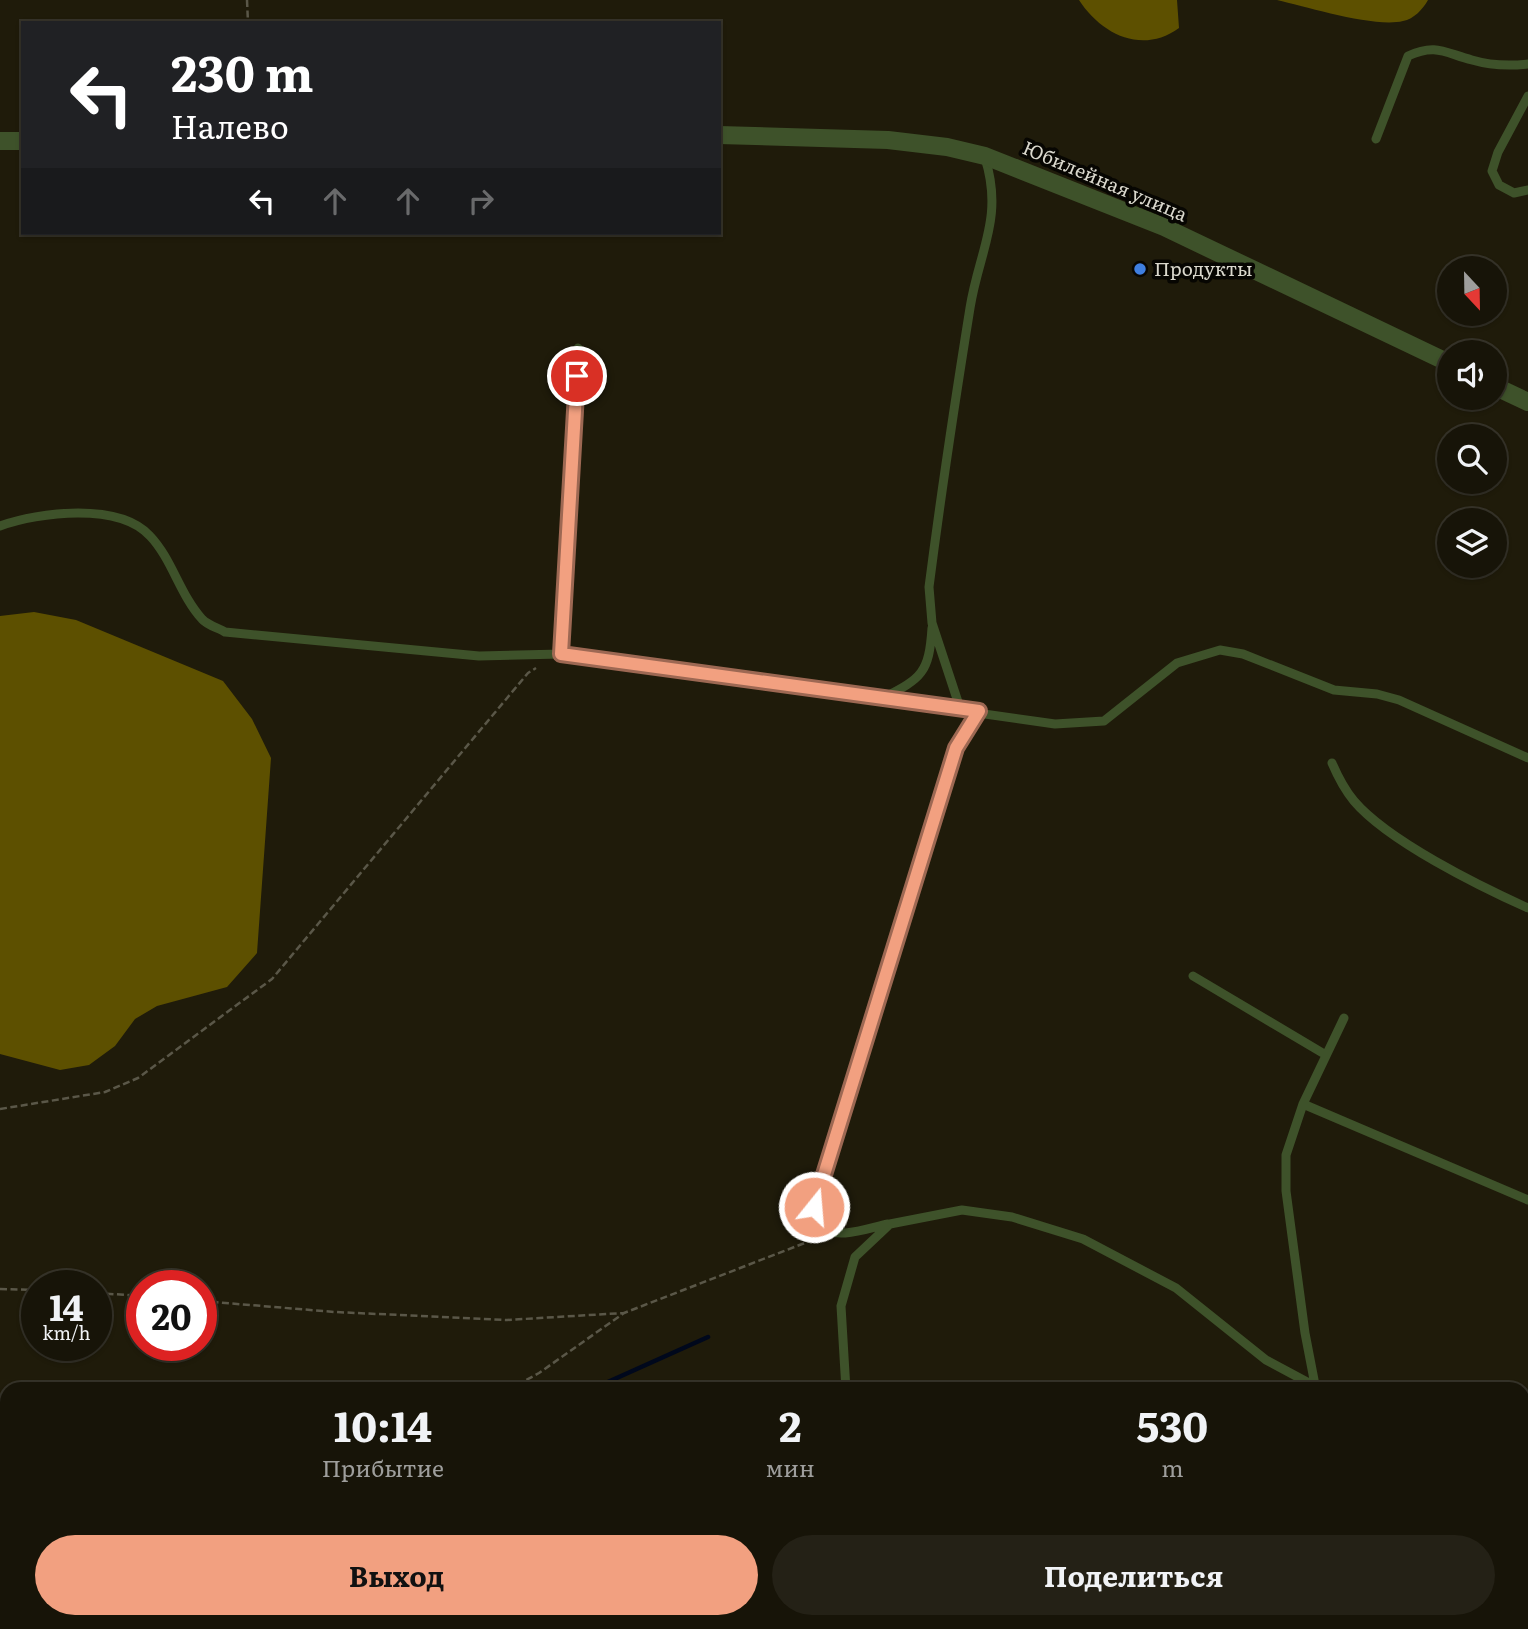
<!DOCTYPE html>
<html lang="ru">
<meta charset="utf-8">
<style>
:root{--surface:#171408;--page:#242116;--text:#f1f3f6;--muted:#9e9e9c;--line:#363329;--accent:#f2a080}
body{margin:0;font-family:Literata,serif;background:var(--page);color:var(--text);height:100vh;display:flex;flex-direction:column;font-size:26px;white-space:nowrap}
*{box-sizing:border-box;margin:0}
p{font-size:23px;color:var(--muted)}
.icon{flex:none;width:38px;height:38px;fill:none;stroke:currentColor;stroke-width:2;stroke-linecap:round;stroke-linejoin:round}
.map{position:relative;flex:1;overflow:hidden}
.drawer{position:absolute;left:0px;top:1382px;width:1530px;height:247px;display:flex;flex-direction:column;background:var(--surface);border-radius:21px 21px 0 0;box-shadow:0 2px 5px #0004,0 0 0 2px var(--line)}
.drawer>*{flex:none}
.guide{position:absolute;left:21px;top:21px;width:700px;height:214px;border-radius:0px;box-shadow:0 2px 5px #0004,0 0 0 2px var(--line);background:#202124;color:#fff;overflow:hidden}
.needle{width:46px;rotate:158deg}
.tools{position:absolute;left:1437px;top:256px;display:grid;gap:14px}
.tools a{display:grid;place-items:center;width:70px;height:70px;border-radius:50%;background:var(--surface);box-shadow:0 2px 5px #0004,0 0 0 2px var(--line);font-size:35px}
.speed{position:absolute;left:21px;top:1270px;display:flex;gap:14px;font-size:35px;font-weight:700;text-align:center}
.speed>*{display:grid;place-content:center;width:91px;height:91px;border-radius:50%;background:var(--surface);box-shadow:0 2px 5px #0004,0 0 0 2px var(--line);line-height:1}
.speed small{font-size:18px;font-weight:400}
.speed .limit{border:10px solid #d22;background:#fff;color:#111}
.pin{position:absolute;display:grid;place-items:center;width:60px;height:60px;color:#fff;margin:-30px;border:4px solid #fff;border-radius:50%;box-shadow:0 2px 7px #0007}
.me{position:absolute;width:77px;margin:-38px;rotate:17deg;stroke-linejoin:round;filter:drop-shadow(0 0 5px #0008)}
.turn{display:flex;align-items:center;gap:24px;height:147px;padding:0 35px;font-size:32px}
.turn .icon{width:91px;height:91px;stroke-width:2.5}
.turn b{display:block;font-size:49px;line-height:60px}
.lanes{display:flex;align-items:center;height:66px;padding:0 35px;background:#0003;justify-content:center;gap:35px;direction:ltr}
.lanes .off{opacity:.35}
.eta{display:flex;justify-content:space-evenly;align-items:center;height:119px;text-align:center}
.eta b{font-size:42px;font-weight:700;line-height:49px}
.cta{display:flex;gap:14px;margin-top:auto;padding:14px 35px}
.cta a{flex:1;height:80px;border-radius:42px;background:var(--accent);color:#111;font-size:28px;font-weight:700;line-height:80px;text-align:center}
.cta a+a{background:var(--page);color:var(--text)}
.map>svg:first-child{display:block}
</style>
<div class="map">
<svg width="1528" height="1629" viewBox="0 0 1528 1629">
<rect width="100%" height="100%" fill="#1f1b0a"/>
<!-- forest -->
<path fill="#5d5000" d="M1079,0h98l2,28c-37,27 -78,6 -100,-28z
M1277,0h151c-5,9 -14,19 -25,21 -28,7 -96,-14 -126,-21z
M34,612l42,8 147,61 29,38 19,39 -14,195 -30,34 -70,19 -22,13 -20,27 -26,19 -29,5 -60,-16v-438z"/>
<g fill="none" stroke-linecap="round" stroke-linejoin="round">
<!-- stream -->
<path stroke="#00081c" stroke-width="4.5" d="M590,1390l118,-53
M93,1629l4,-7"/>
<!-- path -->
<path stroke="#5a5748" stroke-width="2.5" stroke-dasharray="7 3.5" stroke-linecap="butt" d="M247,0l1,23
M0,1109l105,-17 33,-14 134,-99 256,-306 8,-5
M0,1289l37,1
M96,1293l46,3
M201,1301l134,11 172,8 117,-7
M508,1390l31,-17 85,-60 191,-74
M71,1629l2,-7"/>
<!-- lane -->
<path stroke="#3e522a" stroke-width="9" d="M1528,96l-30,56 -6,19 7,14 15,8 14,-3
M1376,139l32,-83c28,-13 37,-3 64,4 17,5 38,6 56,4
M0,526c39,-14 119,-24 150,10 22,23 30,59 52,83 5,6 16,9 23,13l254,24 82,-2 494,70 49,-3 73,-58 43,-13 23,4 91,36 43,4 22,6 129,58
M561,654l17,-306
M883,698c39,-20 46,-25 49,-70
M960,708l-28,-85 -3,-36c12,-93 26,-186 41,-279 9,-57 34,-90 15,-150
M1332,763c6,14 12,26 22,38 34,40 125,85 174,107
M1193,976l133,79
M1303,1104l225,96
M888,1224c-23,5 -49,16 -71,3l-3,-20 141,-459 24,-37
M846,1390l-5,-84 14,-49 35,-33 72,-14 50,7 71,22 93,49 90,72 56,30
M1316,1390l-11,-57 -19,-142v-36l17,-51 41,-86
M837,1622v7
M946,1622l3,7
M1215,1629l3,-7
M1385,1629l3,-7"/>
<!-- street -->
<path stroke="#3e522a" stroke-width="18" d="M719,135l169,5 59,7 38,9 179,71 285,136
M0,141h23
M1494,386l34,16"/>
<!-- secondary -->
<path stroke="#51712e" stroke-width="21" d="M1528,1442v15"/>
</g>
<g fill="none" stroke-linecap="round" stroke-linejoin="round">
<!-- route casing -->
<g stroke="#9d6853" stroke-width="18">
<path id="route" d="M577,376l-16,278 418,57 -23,37 -142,459"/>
</g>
<!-- route -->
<use href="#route" stroke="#f2a080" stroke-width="12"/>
</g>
<!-- markers -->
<circle fill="#3f7fe0" stroke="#070602" stroke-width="2.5" cx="1140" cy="269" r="7"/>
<g text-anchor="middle" stroke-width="7" stroke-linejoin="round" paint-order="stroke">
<!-- street labels -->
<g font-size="19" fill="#dad8cd" stroke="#070602">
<text transform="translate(1105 181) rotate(23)" y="7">Юбилейная улица</text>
</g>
<!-- poi labels -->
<g font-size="19" fill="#dad8cd" stroke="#070602" text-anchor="start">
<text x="1154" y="276">Продукты</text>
</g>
</g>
</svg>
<div class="tools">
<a><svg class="needle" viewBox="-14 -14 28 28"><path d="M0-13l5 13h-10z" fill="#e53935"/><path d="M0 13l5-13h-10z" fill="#9e9e9c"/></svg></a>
<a><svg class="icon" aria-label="sound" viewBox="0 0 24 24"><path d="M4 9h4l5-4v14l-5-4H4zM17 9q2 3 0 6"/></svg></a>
<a><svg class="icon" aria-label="search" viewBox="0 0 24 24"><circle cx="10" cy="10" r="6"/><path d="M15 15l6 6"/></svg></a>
<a><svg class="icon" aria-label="layers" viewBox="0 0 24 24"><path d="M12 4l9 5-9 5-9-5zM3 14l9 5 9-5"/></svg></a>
</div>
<div class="speed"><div>14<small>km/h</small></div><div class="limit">20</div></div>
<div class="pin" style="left:577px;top:376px;background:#d93025"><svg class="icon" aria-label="arrive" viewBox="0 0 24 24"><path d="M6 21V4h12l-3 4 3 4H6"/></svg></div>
<svg class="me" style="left:814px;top:1207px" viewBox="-20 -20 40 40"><circle r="17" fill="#f2a080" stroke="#fff" stroke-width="3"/><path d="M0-11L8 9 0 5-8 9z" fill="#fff"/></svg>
<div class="guide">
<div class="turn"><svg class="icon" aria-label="left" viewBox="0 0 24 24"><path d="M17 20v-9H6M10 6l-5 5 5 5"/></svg><div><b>230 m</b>Налево</div></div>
<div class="lanes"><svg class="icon" aria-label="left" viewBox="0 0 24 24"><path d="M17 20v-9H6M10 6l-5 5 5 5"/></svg><svg class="icon off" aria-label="ahead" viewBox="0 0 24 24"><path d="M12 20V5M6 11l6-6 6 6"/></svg><svg class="icon off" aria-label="ahead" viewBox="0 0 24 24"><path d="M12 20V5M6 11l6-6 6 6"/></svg><svg class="icon off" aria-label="right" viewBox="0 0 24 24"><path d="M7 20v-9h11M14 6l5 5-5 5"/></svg></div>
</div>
<section class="drawer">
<div class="eta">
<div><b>10:14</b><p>Прибытие</p></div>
<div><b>2</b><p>мин</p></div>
<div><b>530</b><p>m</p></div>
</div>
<div class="cta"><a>Выход</a><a>Поделиться</a></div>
</section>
</div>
